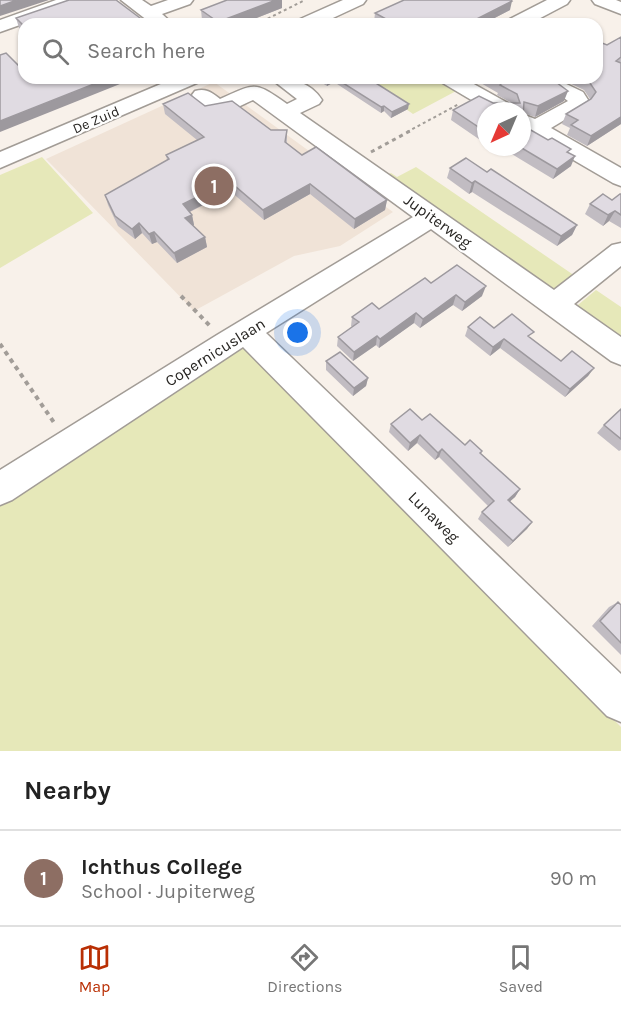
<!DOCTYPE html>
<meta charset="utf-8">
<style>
body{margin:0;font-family:Karla,sans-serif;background:#f2f2f2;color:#222}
.compass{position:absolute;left:477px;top:102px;width:54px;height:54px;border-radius:50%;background:#fff;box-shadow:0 2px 4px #0004;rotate:224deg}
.you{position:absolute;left:298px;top:333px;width:21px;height:21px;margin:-15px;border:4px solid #fff;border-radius:50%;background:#1a73e8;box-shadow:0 0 0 9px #1a73e833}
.badge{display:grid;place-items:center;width:39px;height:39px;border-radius:50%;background:#b92f04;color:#fff;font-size:20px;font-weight:700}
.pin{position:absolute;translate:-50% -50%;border:3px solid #fff;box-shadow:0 2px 6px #0006}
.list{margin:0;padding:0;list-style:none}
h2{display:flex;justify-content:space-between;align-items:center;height:78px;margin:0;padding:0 24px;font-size:26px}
h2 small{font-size:20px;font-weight:400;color:#767676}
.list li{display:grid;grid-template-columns:39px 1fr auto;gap:18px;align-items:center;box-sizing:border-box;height:96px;padding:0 24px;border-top:2px solid #e0e0e0}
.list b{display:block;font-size:22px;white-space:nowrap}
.list p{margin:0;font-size:20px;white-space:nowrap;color:#767676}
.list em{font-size:20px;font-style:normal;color:#767676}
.icon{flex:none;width:33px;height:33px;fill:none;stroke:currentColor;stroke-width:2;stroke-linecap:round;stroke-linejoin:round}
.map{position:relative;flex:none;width:621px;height:751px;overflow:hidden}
.search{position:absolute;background:#fff;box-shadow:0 2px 4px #0004;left:18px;right:18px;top:18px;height:66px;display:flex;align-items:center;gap:15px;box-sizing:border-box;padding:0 21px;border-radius:18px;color:#767676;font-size:22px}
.sheet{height:174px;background:#fff}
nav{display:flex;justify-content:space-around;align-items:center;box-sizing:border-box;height:84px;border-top:2px solid #e0e0e0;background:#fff;font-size:16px;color:#767676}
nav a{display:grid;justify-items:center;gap:3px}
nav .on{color:#b92f04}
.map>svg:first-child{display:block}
.built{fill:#f0e3d7}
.green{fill:#e6e8b9}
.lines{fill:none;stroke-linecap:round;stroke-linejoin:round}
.minor-casing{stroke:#a29c96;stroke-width:3}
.path-far2{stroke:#a29d98;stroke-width:2;stroke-dasharray:3 3;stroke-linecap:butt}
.path-far1{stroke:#a29d98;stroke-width:3;stroke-dasharray:4 4;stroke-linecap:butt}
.path{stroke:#a29d98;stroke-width:4;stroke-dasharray:4.5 4.5;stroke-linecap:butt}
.minor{fill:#fff;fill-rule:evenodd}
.wall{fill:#c1bcc2}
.shaded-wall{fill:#9d999e}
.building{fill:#e0dbe2;stroke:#9d999e;stroke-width:1.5}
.labels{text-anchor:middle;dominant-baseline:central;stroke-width:4.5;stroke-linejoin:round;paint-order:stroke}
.far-street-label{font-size:14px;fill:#282623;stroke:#fff}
.street-label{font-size:16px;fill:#282623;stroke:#fff}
</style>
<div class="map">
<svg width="621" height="751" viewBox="0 0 621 751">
<rect width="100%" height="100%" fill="#f8f1ea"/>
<path class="built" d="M214,82L393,212L340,246L294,256L194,311L46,159Z"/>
<path class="green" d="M367,78H438L458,90L413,114L406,109L409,106Z
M42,157L93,213L0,268V175Z
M416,167L578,278L554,296L386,175L391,173L397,177Z
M596,290L621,307V344L573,309Z
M244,344L621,727V751H0V501Z"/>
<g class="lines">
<g class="minor-casing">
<path id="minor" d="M56,0H82L79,4L0,32V20Z
M121,0H142L151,6L168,0H193L190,4L162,14L173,24H152Z
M343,0H366L363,4L320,24H296L298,20Z
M547,0H570L567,4L529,24H506L508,20Z
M592,0H616L621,2V14L595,4Z
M175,78H202L199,82L0,168V152Z
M270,78C290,78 310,81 322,100L319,104L300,113L554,290L612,245L621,243V266L574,304L621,337V365L611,361L431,229L266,333L621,674V722L607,716L243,347L12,500L0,505V470L217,335L413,217L253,100C228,111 212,124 192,95L195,91C206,88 211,92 220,99C256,83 254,81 287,104L297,99Z
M438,78H463L513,106L516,111H490L441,82Z
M560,81L583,92L590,103L586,107L551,128L621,168V186L613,183L522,130V114L535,119L568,101L550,87L553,83Z"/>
</g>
<path class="path-far2" d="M257,24L305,0
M278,24L288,19
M407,132L459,104"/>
<path class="path-far1" d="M371,152L410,131"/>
<path class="path" d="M181,296L212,328
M0,344L55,424"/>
<use href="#minor" class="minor"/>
</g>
<path class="wall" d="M69,0L148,24H24V32L19,28L16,18Z
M282,8L241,24H208L202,20L201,10Z
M510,10L483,24H377L374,22L375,13Z
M621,37V124L587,146L567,135L570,128L562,124L566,114L590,99L584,90L561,79L555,81L564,101L535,117L523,113L522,119V111H486V144L451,120L453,110L493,103H512L497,95L498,93L479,82L480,78H597L607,45Z
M314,78H368L408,109L391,118L384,111L381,113L334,82L327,86Z
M163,104L205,106L271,130H287V143L302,155L387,200L385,210L354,229L310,194L264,220L230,191L190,212L192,215L194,225L193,226L205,237L207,247L177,263L157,242L152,244L142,233L135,239L118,226L108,205L105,195L167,160L166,155L197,140L165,114Z
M490,147H522L570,153L571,166L553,179L502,148L496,151Z
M450,168L487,172L577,225L572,235L557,246L472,192L469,194L447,178Z
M621,194V228L609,221L603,226L585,214L590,204L612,200Z
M431,283L482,296L462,311L453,305L420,328L414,323L379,348L376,345L353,361L337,346L338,337L352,327L351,326L352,317L379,309Z
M468,327L494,328L531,338L561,361L594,368L588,376L565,397L500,348L490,356L465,336Z
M326,361L368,378L366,386L353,396L326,370Z
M621,409V450L619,451L597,433L604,425Z
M422,420L465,445L482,451L481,454L520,489L515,497L510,501L532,522L508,547L478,519L482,512L488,506L439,457L435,460L417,443L408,451L389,432L391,424Z
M618,602L621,605V655L592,626L609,607Z"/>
<path class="shaded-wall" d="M17,0H49L0,16V6Z
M276,0H282V8L241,24H218V22Z
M512,1L510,10L483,24H467Z
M105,21L106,24H96Z
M109,78H135L0,132V121Z
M332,78H334V82L327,86V81Z
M552,78H561V79L551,82Z
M568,91L564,101L535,117L538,106Z
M409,104L408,109L391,118L392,112Z
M384,106V111L381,113V107Z
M621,117V124L587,146L591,136Z
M497,147H502L496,151Z
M575,156L571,166L553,179L557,169Z
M229,181L230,191L185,214L183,204Z
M475,181L472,192L469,194L472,183Z
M310,184V194L264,220L263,210Z
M387,200L385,210L354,229L355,219Z
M615,211L609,221L603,226L608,215Z
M192,215L194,225L187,228L185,218Z
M139,223L142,233L135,239L132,229Z
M577,225L572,235L557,246L561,236Z
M154,232L157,242L152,244L149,234Z
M205,237L207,247L177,263L174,253Z
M486,286L482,296L462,311L465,302Z
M456,295L453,305L420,328L423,319Z
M416,313L414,323L379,348L380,339Z
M377,336L376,345L353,361L354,352Z
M504,339L500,348L490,356L493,347Z
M594,368L588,376L565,397L570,389Z
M368,378L366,386L353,396L354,388Z
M420,435L417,443L408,451L410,443Z
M442,449L439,457L435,460L438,453Z
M520,489L515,497L504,507L508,500Z
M532,522L527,529L508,547L513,541Z"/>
<path class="building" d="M0,0H17L0,6Z
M69,0H116L148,24H110L105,21L96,24H24V26L16,18Z
M227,0H276L218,22L201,10Z
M404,0H511L512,1L467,24H395L375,13Z
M553,20L562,24H544Z
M621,37V57L616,61L621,63V117L591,136L571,125L578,120L566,114L591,99L596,92L588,80L584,78H597V41L607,45Z
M6,53L21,68L24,66V78H109L0,121V55Z
M322,78H332L327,81Z
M335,78H368L409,104L392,112L384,106L381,107Z
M492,78H552V79L568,91L538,106L524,102L523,116L522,117V111H486V132L453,110L479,96L493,103H520L517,94L500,85L502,83Z
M188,93L205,106L232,101L271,130H287L285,142L302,155L316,147L387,200L355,219L310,184L263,210L229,181L183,204L192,215L185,218L205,237L174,253L154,232L149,234L139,223L132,229L115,216L105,195L169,159L166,155L204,137L163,104Z
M522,125L548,140L552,138L571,149L567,152L575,156L557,169L520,147H522Z
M466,158L487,172L491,169L577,225L561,236L475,181L472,183L450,168Z
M603,194L612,200L620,194H621V215L615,211L608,215L590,204Z
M457,265L486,286L465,302L456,295L423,319L416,313L380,339L377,336L354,352L338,337L359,322L352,317L372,303L379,309L425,278L431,283Z
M512,314L534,332L528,336L561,361L572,351L594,368L570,389L504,339L493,347L468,327L480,317L494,328Z
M340,352L368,378L354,388L326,361Z
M410,409L422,420L430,414L465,445L470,440L482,451L480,453L520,489L508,500L532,522L513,541L482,512L494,501L442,449L438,453L420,435L410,443L391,424Z
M621,409V439L604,425Z
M618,602L621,605V643L600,621Z"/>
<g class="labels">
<g class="far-street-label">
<text transform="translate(96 120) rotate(-23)">De Zuid</text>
</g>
<g class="street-label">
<text transform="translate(438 221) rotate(36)">Jupiterweg</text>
<text transform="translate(215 352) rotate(-32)">Copernicuslaan</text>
<text transform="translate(434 517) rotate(45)">Lunaweg</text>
</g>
</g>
</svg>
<svg class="compass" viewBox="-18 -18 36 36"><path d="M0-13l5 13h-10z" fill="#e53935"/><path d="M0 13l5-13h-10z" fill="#767676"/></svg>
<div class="you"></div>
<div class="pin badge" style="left:214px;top:186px;background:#8d6e63">1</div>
<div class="search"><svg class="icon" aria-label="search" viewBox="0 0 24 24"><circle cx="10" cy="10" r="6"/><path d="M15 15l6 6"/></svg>Search here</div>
</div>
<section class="sheet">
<h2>Nearby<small></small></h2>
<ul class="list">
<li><span class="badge" style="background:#8d6e63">1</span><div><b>Ichthus College</b><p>School · Jupiterweg</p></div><em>90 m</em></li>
</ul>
</section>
<nav>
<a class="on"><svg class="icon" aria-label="map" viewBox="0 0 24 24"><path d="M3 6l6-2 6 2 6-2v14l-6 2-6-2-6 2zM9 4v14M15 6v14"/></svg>Map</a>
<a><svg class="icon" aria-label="directions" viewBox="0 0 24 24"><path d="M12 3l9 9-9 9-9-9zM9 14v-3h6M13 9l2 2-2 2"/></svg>Directions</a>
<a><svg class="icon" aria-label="saved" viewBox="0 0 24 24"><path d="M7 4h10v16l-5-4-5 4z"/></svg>Saved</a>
</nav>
